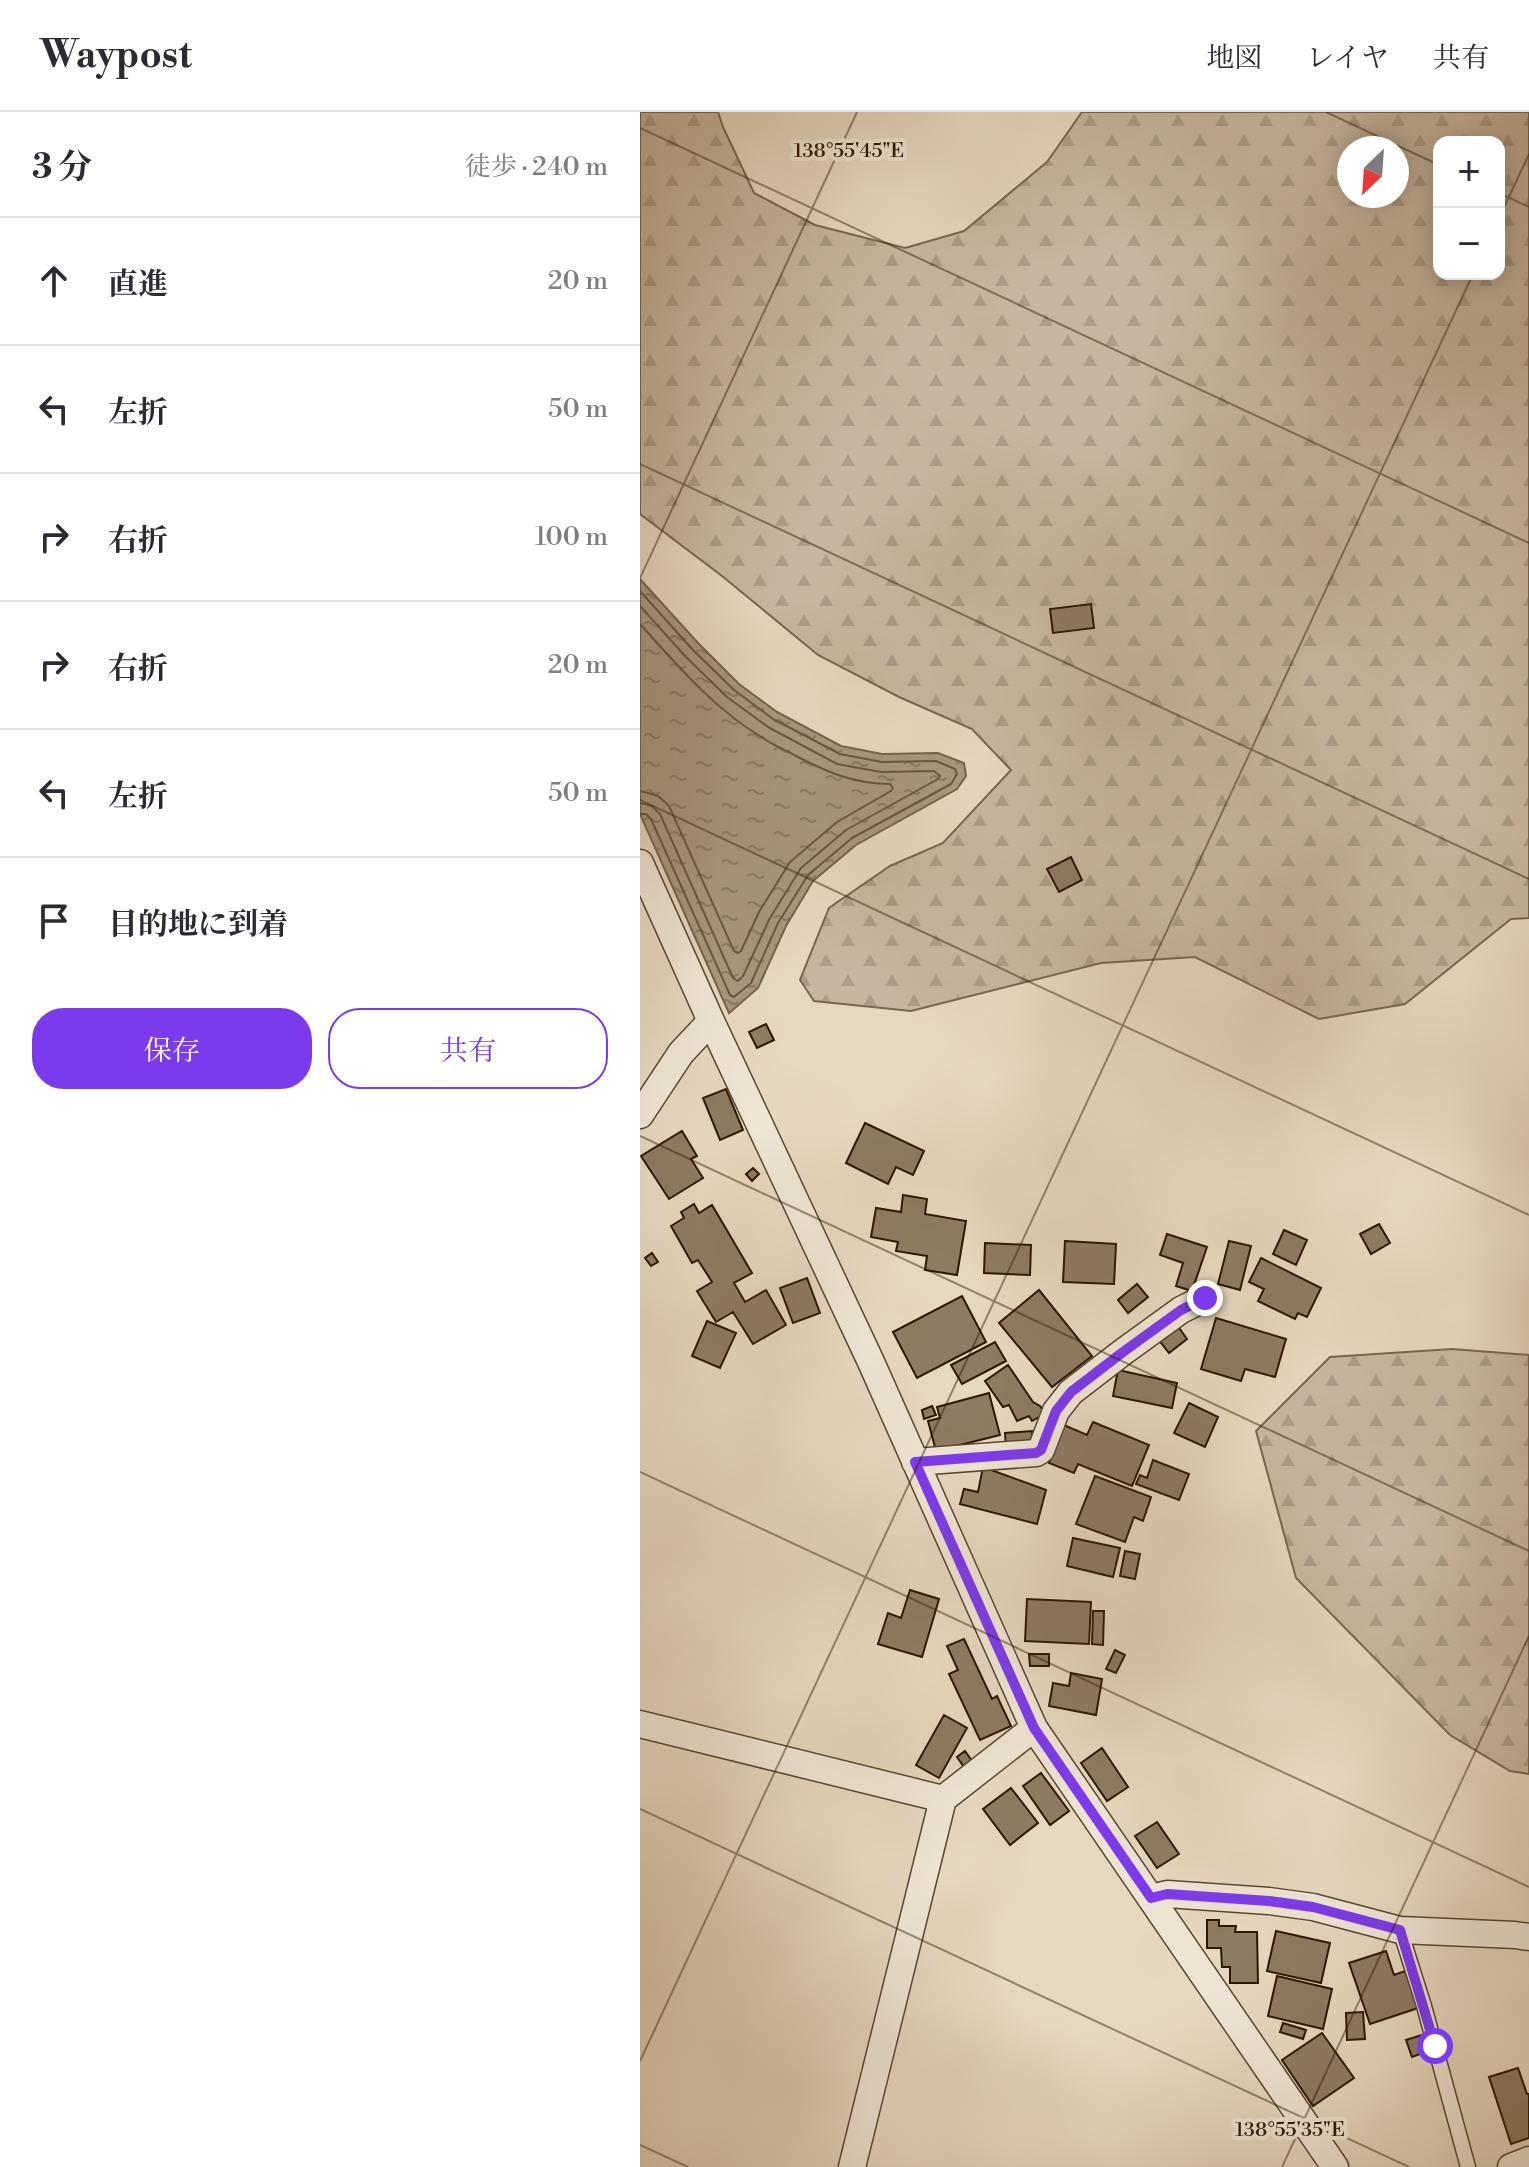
<!DOCTYPE html>
<html lang="ja">
<meta charset="utf-8">
<style>
body{margin:0;font-family:"Libre Bodoni","Noto Serif JP",serif;background:#f2f2f3;color:#2b2b33}
.controls{position:absolute;right:24px;top:24px;display:grid;overflow:hidden;border-radius:16px;box-shadow:0 4px 20px #0003}
.controls button{width:72px;height:72px;display:grid;place-items:center;padding:0;border:0;border-bottom:2px solid #e1e1e2;background:#fff;color:#2b2b33;font:40px sans-serif}
.compass{position:absolute;left:697px;top:24px;width:72px;height:72px;border-radius:50%;background:#fff;box-shadow:0 4px 20px #0003;rotate:205deg}
.stop{position:absolute;width:24px;height:24px;margin:-18px;border:6px solid #7c3aed;border-radius:50%;background:#fff}
.stop.end{background:#7c3aed;border-color:#fff;box-shadow:0 2px 8px #0008}
.list{margin:0;padding:0;list-style:none}
h2{display:flex;justify-content:space-between;align-items:center;height:104px;margin:0;padding:0 32px;font-size:34px}
h2 small{font-size:26px;font-weight:400;color:#7c7c81}
.list li{display:grid;grid-template-columns:52px 1fr auto;gap:24px;align-items:center;box-sizing:border-box;height:128px;padding:0 32px;border-top:2px solid #e1e1e2}
.list b{display:block;font-size:30px;white-space:nowrap}
.list em{font-size:26px;font-style:normal;color:#7c7c81}
.actions{display:flex;gap:16px;padding:24px 32px}
.actions a{flex:1;padding:18px 0;border:2px solid #7c3aed;border-radius:32px;text-align:center;font-size:28px;color:#7c3aed}
.actions .main{background:#7c3aed;color:#fff}
.icon{flex:none;width:44px;height:44px;fill:none;stroke:currentColor;stroke-width:2;stroke-linecap:round;stroke-linejoin:round}
.map{position:relative;flex:none;width:889px;height:2055px;overflow:hidden}
header{display:flex;align-items:center;gap:48px;box-sizing:border-box;height:112px;padding:0 40px;background:#fff;border-bottom:2px solid #e1e1e2}
header strong{font-size:38px}
nav{display:flex;gap:44px;margin-inline-start:auto;font-size:28px}
main{display:flex}
aside{flex:1;background:#fff}
.map>svg:first-child{display:block}
.forest{fill:url(#forest-firs);stroke:#796650;stroke-width:2;fill-rule:evenodd}
.water{fill:url(#water-ripples);stroke:#76634c;stroke-width:2}
.lines{fill:none;stroke-linecap:round;stroke-linejoin:round}
.shore{stroke:#6a563f;stroke-width:2}
.building{fill:#8d7b63;stroke:#2c1700;stroke-width:2}
.lane-casing{stroke:#5a4730;stroke-width:17}
.street-casing{stroke:#5a4730;stroke-width:29}
.lane{stroke:#efe5d5;stroke-width:14}
.street{stroke:#efe5d5;stroke-width:26}
.route{stroke:#7c3aed;stroke-width:10}
.ticks{fill:none;stroke:#2c1700;stroke-width:2;stroke-opacity:0.45}
.ticks-label{font-size:20px;text-anchor:middle;fill:#2c1700;stroke:#efe5d5;stroke-width:8;stroke-linejoin:round;paint-order:stroke}
</style>
<header>
<strong>Waypost</strong>
<nav><a>地図</a><a>レイヤ</a><a>共有</a></nav>
</header>
<main>
<aside>
<h2>3 分<small>徒歩 · 240 m</small></h2>
<ul class="list">
<li><svg class="icon" aria-label="ahead" viewBox="0 0 24 24"><path d="M12 20V5M6 11l6-6 6 6"/></svg><div><b>直進</b></div><em>20 m</em></li>
<li><svg class="icon" aria-label="left" viewBox="0 0 24 24"><path d="M17 20v-9H6M10 6l-5 5 5 5"/></svg><div><b>左折</b></div><em>50 m</em></li>
<li><svg class="icon" aria-label="right" viewBox="0 0 24 24"><path d="M7 20v-9h11M14 6l5 5-5 5"/></svg><div><b>右折</b></div><em>100 m</em></li>
<li><svg class="icon" aria-label="right" viewBox="0 0 24 24"><path d="M7 20v-9h11M14 6l5 5-5 5"/></svg><div><b>右折</b></div><em>20 m</em></li>
<li><svg class="icon" aria-label="left" viewBox="0 0 24 24"><path d="M17 20v-9H6M10 6l-5 5 5 5"/></svg><div><b>左折</b></div><em>50 m</em></li>
<li><svg class="icon" aria-label="arrive" viewBox="0 0 24 24"><path d="M6 21V4h12l-3 4 3 4H6"/></svg><div><b>目的地に到着</b></div></li>
</ul>
<div class="actions"><a class="main">保存</a><a>共有</a></div>
</aside>
<div class="map">
<svg width="889" height="2055" viewBox="0 0 889 2055">
<defs>
<pattern id="forest-firs" width="22" height="20" patternUnits="userSpaceOnUse" patternTransform="scale(2)"><rect width="22" height="20" fill="#c6b69f"/><path d="M5 1l3.5 6h-7zM16 11l3.5 6h-7z" fill="#aa9c87"/></pattern>
<pattern id="water-ripples" width="26" height="14" patternUnits="userSpaceOnUse" patternTransform="scale(2)"><rect width="26" height="14" fill="#a7967e"/><path d="M2 4q2-2 4 0t4 0M15 11q2-2 4 0t4 0" fill="none" stroke="#887965"/></pattern>
</defs>
<rect width="100%" height="100%" fill="#e6d7bf"/>
<filter id="stains"><feTurbulence type="fractalNoise" baseFrequency=".0025" numOctaves="4"/><feColorMatrix values="0 0 0 0 .2 0 0 0 0 .09 0 0 0 0 .02 0 0 0 .5 -.17"/></filter>
<radialGradient id="worn" r=".72"><stop offset=".6" stop-color="#630" stop-opacity="0"/><stop offset="1" stop-color="#630" stop-opacity=".3"/></radialGradient>
<path class="forest" d="M0,0H78L83,15L114,81L175,113L265,136L324,119L407,50L442,0H889V806L871,807L765,892L679,907L555,845L461,851L271,899L174,889L160,868L189,796L250,754L303,731L371,658L332,617L259,585L178,543L82,464L0,402ZM799,30H859V162H799ZM709,36H757V84H709Z
M812,1237L889,1243V1662L870,1659L810,1623L656,1466L616,1319L690,1245Z"/>
<path class="water" d="M0,467L58,531L99,572L137,600L201,634L242,642L298,641L324,651L326,664L317,677L216,733L173,769L146,814L118,876L89,901L0,702Z"/>
<g class="lines">
<path class="shore" d="M0,479L52,537L94,578L133,607L200,642L242,650L296,649L315,657L317,662L311,672L212,726L168,763L138,811L111,871L94,885L90,883L11,707L6,702H0
M0,494L45,544L87,585L128,615L197,652L241,660L294,659L300,664L298,667L206,718L161,756L130,806L103,864L98,869L93,866L20,702L12,694L0,691
M0,512C37,553 75,598 123,626C133,633 145,638 156,644C187,660 214,672 250,672L253,676L251,679L197,710L150,750L119,800L101,839L98,841L94,839L29,694L18,684L0,679"/>
</g>
<path class="building" d="M451,492L454,516L413,521L410,497Z
M431,745L442,768L419,780L407,757Z
M126,912L134,928L117,936L109,920Z
M86,977L103,1018L80,1028L63,986Z
M225,1011L284,1039L273,1063L256,1055L248,1072L206,1051Z
M42,1019L57,1044L51,1047L63,1066L29,1087L1,1044Z
M113,1056L119,1062L112,1069L106,1062Z
M263,1083L287,1087L285,1102L326,1109L317,1163L285,1158L287,1144L256,1139L258,1130L231,1125L236,1096L261,1100Z
M54,1092L59,1101L72,1093L112,1161L94,1171L105,1190L126,1178L146,1213L113,1232L93,1200L76,1210L57,1179L72,1170L58,1148L52,1151L31,1114L44,1106L41,1100Z
M739,1112L750,1131L731,1142L720,1122Z
M644,1118L667,1128L656,1153L633,1142Z
M527,1122L567,1135L552,1179L536,1174L543,1151L520,1143Z
M425,1129L476,1132L474,1172L423,1170Z
M589,1129L611,1134L600,1178L578,1172Z
M345,1131L391,1133L390,1163L344,1161Z
M12,1141L18,1150L11,1154L5,1146Z
M621,1146L681,1176L667,1205L658,1201L655,1207L618,1189L624,1177L609,1170Z
M167,1166L180,1201L153,1211L140,1176Z
M497,1172L508,1185L488,1201L478,1188Z
M399,1178L452,1244L412,1275L359,1211Z
M322,1184L346,1230L277,1266L253,1220Z
M576,1206L646,1227L635,1265L605,1257L601,1269L561,1257Z
M67,1209L96,1221L80,1256L52,1244Z
M537,1213L547,1227L529,1241L518,1227Z
M355,1230L366,1249L322,1272L311,1253Z
M368,1253L393,1290L400,1294L406,1301L392,1309L389,1304L377,1309L369,1293L363,1295L345,1269Z
M478,1258L537,1271L532,1296L473,1284Z
M349,1281L360,1323L296,1339L288,1309L300,1306L297,1295Z
M549,1291L578,1305L565,1335L534,1321Z
M292,1294L296,1303L284,1307L282,1298Z
M453,1310L509,1333L492,1374L438,1352L434,1361L409,1351L424,1313L447,1323Z
M392,1319L393,1332L366,1335L365,1321Z
M513,1348L549,1362L539,1388L496,1372L500,1363L507,1366Z
M343,1355L406,1378L397,1412L320,1392L324,1377L338,1380Z
M455,1364L511,1385L503,1409L494,1405L485,1430L436,1412Z
M433,1426L480,1436L473,1465L427,1454Z
M485,1439L500,1442L495,1467L480,1464Z
M270,1478L299,1487L282,1545L238,1532L248,1501L261,1506Z
M387,1487L451,1490L449,1532L385,1529Z
M453,1499H464L463,1533L452,1532Z
M324,1527L352,1587L357,1584L371,1614L340,1628L309,1562L318,1558L307,1534Z
M475,1538L485,1543L476,1561L466,1557Z
M389,1542H409V1554H390Z
M431,1561L462,1567L456,1603L409,1594L413,1571L429,1574Z
M304,1603L327,1616L299,1666L276,1653Z
M462,1636L488,1675L467,1689L441,1651Z
M325,1639L332,1649L324,1655L317,1645Z
M401,1661L429,1699L410,1713L383,1674Z
M371,1676L398,1711L370,1733L343,1697Z
M517,1710L539,1742L517,1756L495,1724Z
M567,1808H579V1814H596L595,1820H617L618,1871H590V1855H582L581,1836H567Z
M636,1819L690,1831L681,1871L627,1859Z
M746,1839L754,1863L765,1859L778,1896L730,1912L709,1851Z
M637,1864L692,1877L683,1917L628,1904Z
M723,1900L725,1927L707,1928L706,1901Z
M643,1911L666,1918L663,1927L640,1920Z
M682,1921L714,1966L673,1994L642,1948Z
M785,1922L791,1938L772,1945L766,1928Z
M878,1956L887,1982H889V2026L871,2032L849,1965Z"/>
<g class="lines">
<g class="lane-casing">
<path id="lane" d="M760,1818L784,1894L828,2055"/>
</g>
<g class="street-casing">
<path id="street" d="M0,751L71,909L231,1250L394,1616L695,2055
M0,1003L41,941L71,909
M275,1350L396,1341L401,1338L416,1299L431,1280L483,1240L541,1198L565,1186
M0,1612L303,1687
M511,1786L527,1782L629,1789L673,1795L760,1818L875,1823L889,1825
M212,2055L303,1687L394,1616
M871,2055L889,2048"/>
</g>
<use href="#lane" class="lane"/>
<use href="#street" class="street"/>
</g>
<g class="lines">
<path class="route" d="M565,1186L541,1198L483,1240L431,1280L416,1299L401,1338L396,1341L275,1350L394,1616L511,1786L527,1782L629,1789L673,1795L760,1818L795,1934"/>
</g>
<path class="ticks" d="M686,0L799,53M0,16L889,431M859,81L889,95M859,106L889,42M0,352L889,767M0,466L217,0M0,688L889,1103M0,1024L889,1439M0,1360L889,1775M0,1697L769,2055M0,1949L833,162M0,2033L48,2055M642,2055L889,1524"/>
<g class="ticks-label">
<text x="209" y="45">138°55'45"E</text>
<text x="650" y="2024">138°55'35"E</text>
</g>
<rect width="100%" height="100%" filter="url(#stains)"/>
<rect width="100%" height="100%" fill="url(#worn)"/>
</svg>
<div class="controls">
<button>+</button>
<button>−</button>
</div>
<svg class="compass" viewBox="-18 -18 36 36"><path d="M0-13l5 13h-10z" fill="#e53935"/><path d="M0 13l5-13h-10z" fill="#7c7c81"/></svg>
<div class="stop" style="left:795px;top:1934px"></div>
<div class="stop end" style="left:565px;top:1186px"></div>
</div>
</main>
